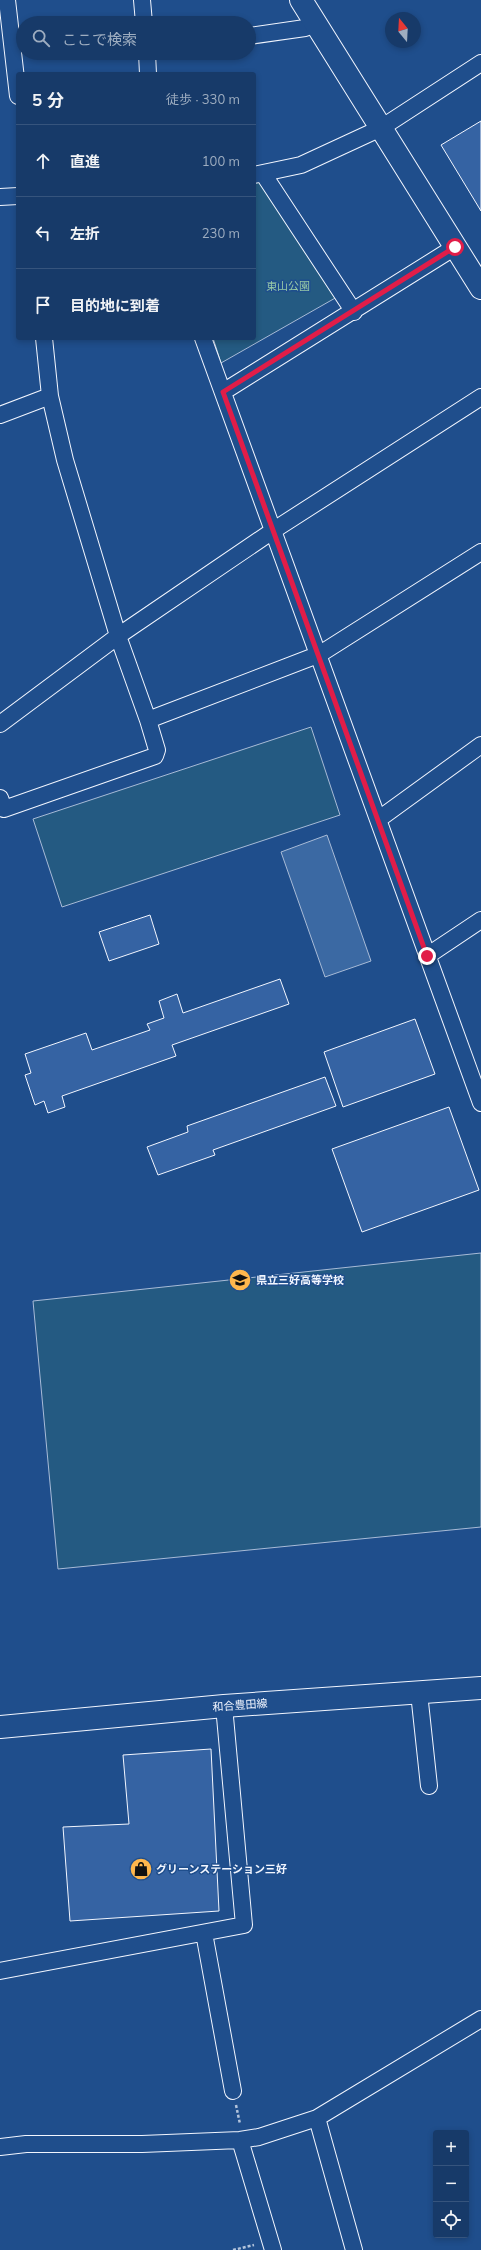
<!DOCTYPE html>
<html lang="ja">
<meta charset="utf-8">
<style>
body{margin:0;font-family:Mulish,"Noto Sans JP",sans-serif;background:#244571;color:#f1f3f6}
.controls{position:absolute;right:12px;bottom:12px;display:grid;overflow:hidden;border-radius:4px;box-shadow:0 2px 6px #0003}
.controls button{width:36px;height:36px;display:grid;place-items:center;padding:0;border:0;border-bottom:1px solid #36547d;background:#173a69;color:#f1f3f6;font:20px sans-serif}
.compass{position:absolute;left:385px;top:12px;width:36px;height:36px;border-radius:50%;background:#173a69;box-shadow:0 2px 6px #0003;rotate:342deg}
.stop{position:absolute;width:12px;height:12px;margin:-9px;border:3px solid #e11d48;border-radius:50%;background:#fff}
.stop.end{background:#e11d48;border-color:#fff;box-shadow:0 1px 4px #0008}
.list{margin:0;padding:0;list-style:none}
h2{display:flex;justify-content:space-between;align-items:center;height:52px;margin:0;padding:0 16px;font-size:17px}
h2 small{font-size:13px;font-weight:400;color:#9eadc0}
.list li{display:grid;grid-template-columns:26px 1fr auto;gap:12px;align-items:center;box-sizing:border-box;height:72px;padding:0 16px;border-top:1px solid #36547d}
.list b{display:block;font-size:15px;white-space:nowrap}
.list em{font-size:13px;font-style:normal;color:#9eadc0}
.icon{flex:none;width:22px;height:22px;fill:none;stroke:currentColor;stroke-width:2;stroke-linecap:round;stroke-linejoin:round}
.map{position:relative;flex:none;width:481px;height:2250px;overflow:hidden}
.search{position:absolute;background:#173a69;box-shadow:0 2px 6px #0003;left:16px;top:16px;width:240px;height:44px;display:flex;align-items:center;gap:10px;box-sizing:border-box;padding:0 14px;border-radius:22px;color:#9eadc0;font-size:15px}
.panel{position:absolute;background:#173a69;box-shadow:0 2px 6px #0003;left:16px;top:72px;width:240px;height:268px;border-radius:4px}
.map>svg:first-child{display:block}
.green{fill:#245a82;stroke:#a8bbd7}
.water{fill:#3b69a3;stroke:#a8bbd7}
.building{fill:#3563a3;stroke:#f2f6ff}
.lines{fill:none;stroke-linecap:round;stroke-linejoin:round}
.street-casing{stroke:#f2f6ff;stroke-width:18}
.secondary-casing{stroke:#f2f6ff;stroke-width:24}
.path{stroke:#b3c4dc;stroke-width:2.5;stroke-dasharray:3 2;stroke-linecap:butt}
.street{stroke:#1f4e8c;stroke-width:16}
.secondary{stroke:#1f4e8c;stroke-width:22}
.route{stroke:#e11d48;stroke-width:5}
.labels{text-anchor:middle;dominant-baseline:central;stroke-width:3;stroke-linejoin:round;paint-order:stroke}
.park-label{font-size:11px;fill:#97c8a6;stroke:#1f4e8c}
.poi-label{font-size:11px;font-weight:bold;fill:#f2f6ff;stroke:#1f4e8c;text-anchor:start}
.street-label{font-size:11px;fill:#f2f6ff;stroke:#1f4e8c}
</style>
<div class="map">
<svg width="481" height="2250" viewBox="0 0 481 2250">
<rect width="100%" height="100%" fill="#1f4e8c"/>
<path class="green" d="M254,181L259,182L337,297L221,363L213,338H254Z
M311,727L340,815L62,907L33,819Z
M481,1253V1527L58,1569L33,1301Z"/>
<path class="water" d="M327,835L371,961L325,977L281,852Z"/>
<path class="building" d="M481,121V211L441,145Z
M150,915L159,944L109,961L99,932Z
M280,979L289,1004L172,1045L176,1056L62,1096L65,1107L48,1113L44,1101L35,1105L25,1075L31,1073L25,1054L86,1033L92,1050L150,1030L147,1024L164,1018L159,1001L177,994L183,1013Z
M415,1019L435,1074L343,1107L324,1052Z
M325,1077L336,1106L213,1150L215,1155L158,1175L147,1147L188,1132L187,1126Z
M449,1107L479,1190L362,1232L332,1149Z
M211,1749L219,1911L70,1921L63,1827L129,1824L123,1755Z"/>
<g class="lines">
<g class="street-casing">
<path id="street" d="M7,0L18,96
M142,0L144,23
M249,36L305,28L316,24
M147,53L148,74
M254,175L301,165L381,128L481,63
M264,175L354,312
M0,197L18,196
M44,338L50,396L65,460L118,636L148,720L320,654L481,552
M203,338L481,1103
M223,392L455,247
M0,415L50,396
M0,724L118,636L274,530L481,397
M0,798L4,809L155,756L157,750L148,720
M379,819L481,745
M427,956L481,920
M419,1693L429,1786
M204,1933L233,2091
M0,1971L244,1925L224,1706
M317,2118L354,2250
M240,2140L273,2250
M0,2147L26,2144H142L240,2140L259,2137L317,2118L481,2019"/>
</g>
<g class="secondary-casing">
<path id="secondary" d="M301,0L481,288
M0,1727L224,1706L481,1688"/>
</g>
<path class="path" d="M236,2105L240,2124
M233,2250L254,2245"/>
<use href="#street" class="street"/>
<use href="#secondary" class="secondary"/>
</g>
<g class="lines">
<path class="route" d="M427,956L223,392L455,247"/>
</g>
<defs>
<g id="school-disc" transform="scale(1.15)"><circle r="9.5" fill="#ffb74d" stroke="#1f4e8c"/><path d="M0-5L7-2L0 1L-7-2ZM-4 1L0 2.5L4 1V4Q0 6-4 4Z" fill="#111"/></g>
<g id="shop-disc" transform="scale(1.15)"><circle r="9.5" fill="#ffb74d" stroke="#1f4e8c"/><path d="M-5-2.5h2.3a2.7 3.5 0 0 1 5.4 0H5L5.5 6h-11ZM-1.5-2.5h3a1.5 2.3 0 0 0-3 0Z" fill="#111"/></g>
</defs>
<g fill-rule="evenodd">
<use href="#school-disc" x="240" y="1280"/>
<use href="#shop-disc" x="141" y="1869"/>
</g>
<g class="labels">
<g class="park-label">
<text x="288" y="286">東山公園</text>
</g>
<g class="poi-label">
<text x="256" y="1280">県立三好高等学校</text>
<text x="156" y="1869">グリーンステーション三好</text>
</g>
<g class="street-label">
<text transform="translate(240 1705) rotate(-4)">和合豊田線</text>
</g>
</g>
</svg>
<div class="controls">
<button>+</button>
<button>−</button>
<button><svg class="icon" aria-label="locate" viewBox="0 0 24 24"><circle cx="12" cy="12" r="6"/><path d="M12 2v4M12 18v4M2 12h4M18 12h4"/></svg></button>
</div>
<svg class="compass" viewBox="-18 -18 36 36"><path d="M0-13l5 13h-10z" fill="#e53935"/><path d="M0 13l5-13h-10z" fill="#9eadc0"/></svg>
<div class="stop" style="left:455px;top:247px"></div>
<div class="stop end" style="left:427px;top:956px"></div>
<div class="search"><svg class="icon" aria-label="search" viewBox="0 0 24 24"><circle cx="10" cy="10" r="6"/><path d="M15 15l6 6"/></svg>ここで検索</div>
<section class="panel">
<h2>5 分<small>徒歩 · 330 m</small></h2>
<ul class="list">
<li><svg class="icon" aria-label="ahead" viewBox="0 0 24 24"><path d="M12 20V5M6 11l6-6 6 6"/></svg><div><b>直進</b></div><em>100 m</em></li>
<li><svg class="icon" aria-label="left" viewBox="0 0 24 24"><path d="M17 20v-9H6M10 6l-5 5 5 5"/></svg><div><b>左折</b></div><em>230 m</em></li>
<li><svg class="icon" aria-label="arrive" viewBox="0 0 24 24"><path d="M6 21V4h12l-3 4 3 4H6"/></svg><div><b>目的地に到着</b></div></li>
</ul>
</section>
</div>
